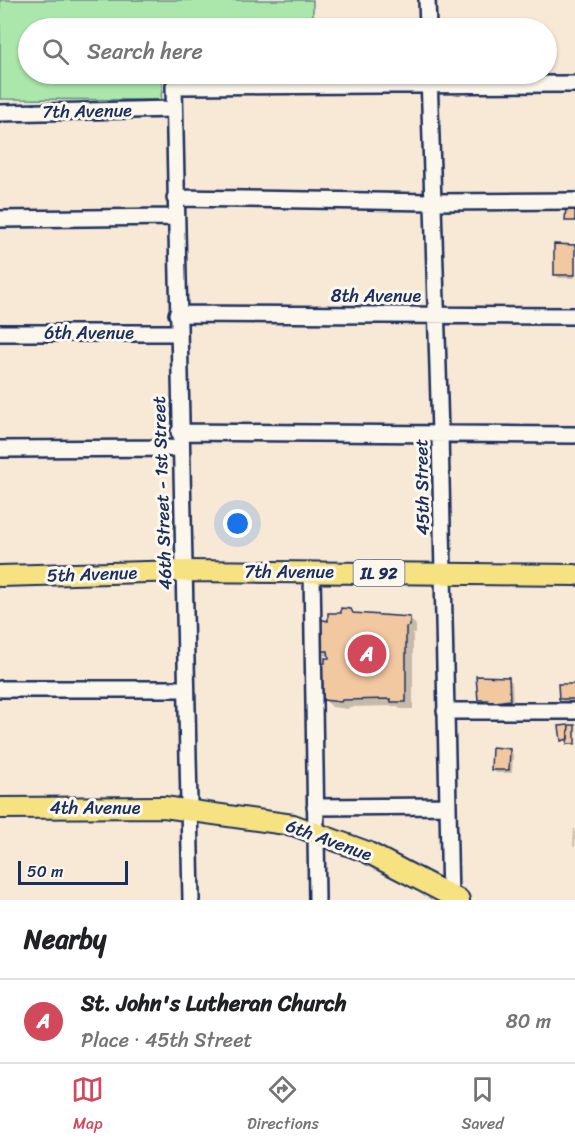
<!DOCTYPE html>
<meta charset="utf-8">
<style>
body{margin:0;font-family:Sriracha,sans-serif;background:#f6f6f6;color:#202124}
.scale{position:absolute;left:18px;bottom:15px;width:110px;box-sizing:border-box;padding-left:6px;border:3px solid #1b2f5e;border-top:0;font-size:16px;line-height:21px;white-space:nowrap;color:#1b2f5e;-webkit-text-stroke:4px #fbf7ec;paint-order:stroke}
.you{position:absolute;left:238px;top:524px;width:21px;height:21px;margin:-15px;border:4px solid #fff;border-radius:50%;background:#1a73e8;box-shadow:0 0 0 9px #1a73e833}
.badge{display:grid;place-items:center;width:39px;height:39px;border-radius:50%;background:#d1495b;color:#fff;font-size:20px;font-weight:700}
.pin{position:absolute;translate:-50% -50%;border:3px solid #fff;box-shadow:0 2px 6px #0006}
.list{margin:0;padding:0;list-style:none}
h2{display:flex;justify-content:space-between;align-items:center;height:78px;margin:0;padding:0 24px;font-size:26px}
h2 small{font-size:20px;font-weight:400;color:#757577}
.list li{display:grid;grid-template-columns:39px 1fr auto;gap:18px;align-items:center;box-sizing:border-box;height:84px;padding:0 24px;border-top:2px solid #e0e0e0}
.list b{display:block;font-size:22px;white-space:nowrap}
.list p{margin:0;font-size:20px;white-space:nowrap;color:#757577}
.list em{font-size:20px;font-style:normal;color:#757577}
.icon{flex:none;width:33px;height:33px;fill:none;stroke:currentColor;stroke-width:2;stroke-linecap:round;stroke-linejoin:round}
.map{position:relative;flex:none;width:575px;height:900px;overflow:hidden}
.search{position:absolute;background:#fff;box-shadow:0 2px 4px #0004;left:18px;right:18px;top:18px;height:66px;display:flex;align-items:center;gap:15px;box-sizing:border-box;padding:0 21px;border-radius:33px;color:#757577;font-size:22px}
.sheet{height:162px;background:#fff}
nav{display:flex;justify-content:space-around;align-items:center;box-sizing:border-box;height:84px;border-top:2px solid #e0e0e0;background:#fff;font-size:16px;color:#757577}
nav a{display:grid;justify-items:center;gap:3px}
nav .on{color:#d1495b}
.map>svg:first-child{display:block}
.green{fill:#abe6ab;stroke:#638a84;stroke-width:1.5}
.shadow{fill:#0003}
.building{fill:#f2c8a1;stroke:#1b2f5e;stroke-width:1.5}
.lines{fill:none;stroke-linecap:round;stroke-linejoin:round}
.minor-casing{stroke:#1b2f5e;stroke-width:20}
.major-casing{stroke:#1b2f5e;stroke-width:24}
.minor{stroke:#fbf7ec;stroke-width:15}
.major{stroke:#f7e281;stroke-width:20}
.labels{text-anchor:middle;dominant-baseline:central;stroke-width:6;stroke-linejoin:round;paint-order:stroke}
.shield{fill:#fbf7ec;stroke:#5e6b89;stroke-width:1.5}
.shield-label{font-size:16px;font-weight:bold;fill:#1b2f5e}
.street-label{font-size:18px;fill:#1b2f5e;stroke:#fbf7ec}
</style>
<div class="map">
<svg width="575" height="900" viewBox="0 0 575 900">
<rect width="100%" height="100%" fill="#f8e9d6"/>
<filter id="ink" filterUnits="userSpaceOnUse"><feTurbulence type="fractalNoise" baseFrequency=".0167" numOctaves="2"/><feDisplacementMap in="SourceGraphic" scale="12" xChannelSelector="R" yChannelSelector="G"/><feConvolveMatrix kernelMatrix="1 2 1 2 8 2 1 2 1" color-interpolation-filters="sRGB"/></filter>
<g filter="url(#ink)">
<path class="green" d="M0,0H313V28H28V74H314V76L163,78L161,100L0,99Z"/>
<path class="shadow" d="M575,246V278H559L556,275Z
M351,610L355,614L409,618L416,625V633L413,634V709H400L397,706L349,707L348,709L332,707L324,699L330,656L324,655L317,648L330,623Z
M508,678L512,682L513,703L493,706L480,699Z
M575,687V702H564L560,698Z
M509,750L513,754L512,773H496L492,769Z
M574,829H575V847L573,846Z"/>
<path class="building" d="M566,206H575V221H565Z
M554,244L575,245V275H554Z
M341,608L351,609L353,613L410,617V626L406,627V702H391V699L342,700L341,702L323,700L322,664L325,663V658H329L328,651H319L315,618L328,621V613H341Z
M476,676L509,677L510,700L488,703V700H478Z
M558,684H575V699H559Z
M569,725H575V744H567Z
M569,725L568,739L561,741L559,726Z
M492,747L510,749L509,770H491Z"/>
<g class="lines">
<g class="minor-casing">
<path id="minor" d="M427,0L428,28
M429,74L440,433L450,900
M0,113L174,109
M175,198L432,202L575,201
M0,219L175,217
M177,314L575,316
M0,333H178
M179,432L575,435
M0,449L180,448
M312,571L317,900
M0,689H186
M445,711H575
M315,807L447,806
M191,900L174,86L575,84"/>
</g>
<g class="major-casing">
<path id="major" d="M0,576L184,571L575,575
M0,808L164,807L293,825L367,852L459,900"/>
</g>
<use href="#minor" class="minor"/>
<use href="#major" class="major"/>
</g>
</g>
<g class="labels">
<rect class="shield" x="353.5" y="560" width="51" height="26" rx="4.5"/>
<g class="shield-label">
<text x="379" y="573">IL 92</text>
</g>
<g class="street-label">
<text transform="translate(87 111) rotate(-1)">7th Avenue</text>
<text x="376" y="296">8th Avenue</text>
<text x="89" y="333">6th Avenue</text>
<text transform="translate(422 487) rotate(-91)">45th Street</text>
<text transform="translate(162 493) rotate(-92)">46th Street - 1st Street</text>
<text x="289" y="572">7th Avenue</text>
<text transform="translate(92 574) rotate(-2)">5th Avenue</text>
<text x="95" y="808">4th Avenue</text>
<text transform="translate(329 840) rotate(20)">6th Avenue</text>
</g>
</g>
</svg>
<div class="scale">50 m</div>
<div class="you"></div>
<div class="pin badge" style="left:367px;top:654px">A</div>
<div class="search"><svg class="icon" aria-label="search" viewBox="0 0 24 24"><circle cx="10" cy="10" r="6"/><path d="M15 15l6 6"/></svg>Search here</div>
</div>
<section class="sheet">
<h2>Nearby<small></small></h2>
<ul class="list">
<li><span class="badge">A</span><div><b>St. John's Lutheran Church</b><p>Place · 45th Street</p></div><em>80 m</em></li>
</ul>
</section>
<nav>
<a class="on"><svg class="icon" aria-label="map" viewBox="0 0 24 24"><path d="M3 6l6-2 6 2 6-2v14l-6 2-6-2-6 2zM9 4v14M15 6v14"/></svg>Map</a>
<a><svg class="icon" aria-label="directions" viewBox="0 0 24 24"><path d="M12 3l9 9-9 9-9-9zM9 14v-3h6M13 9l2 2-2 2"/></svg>Directions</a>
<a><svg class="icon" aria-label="saved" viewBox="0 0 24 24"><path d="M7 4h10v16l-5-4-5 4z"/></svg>Saved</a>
</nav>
